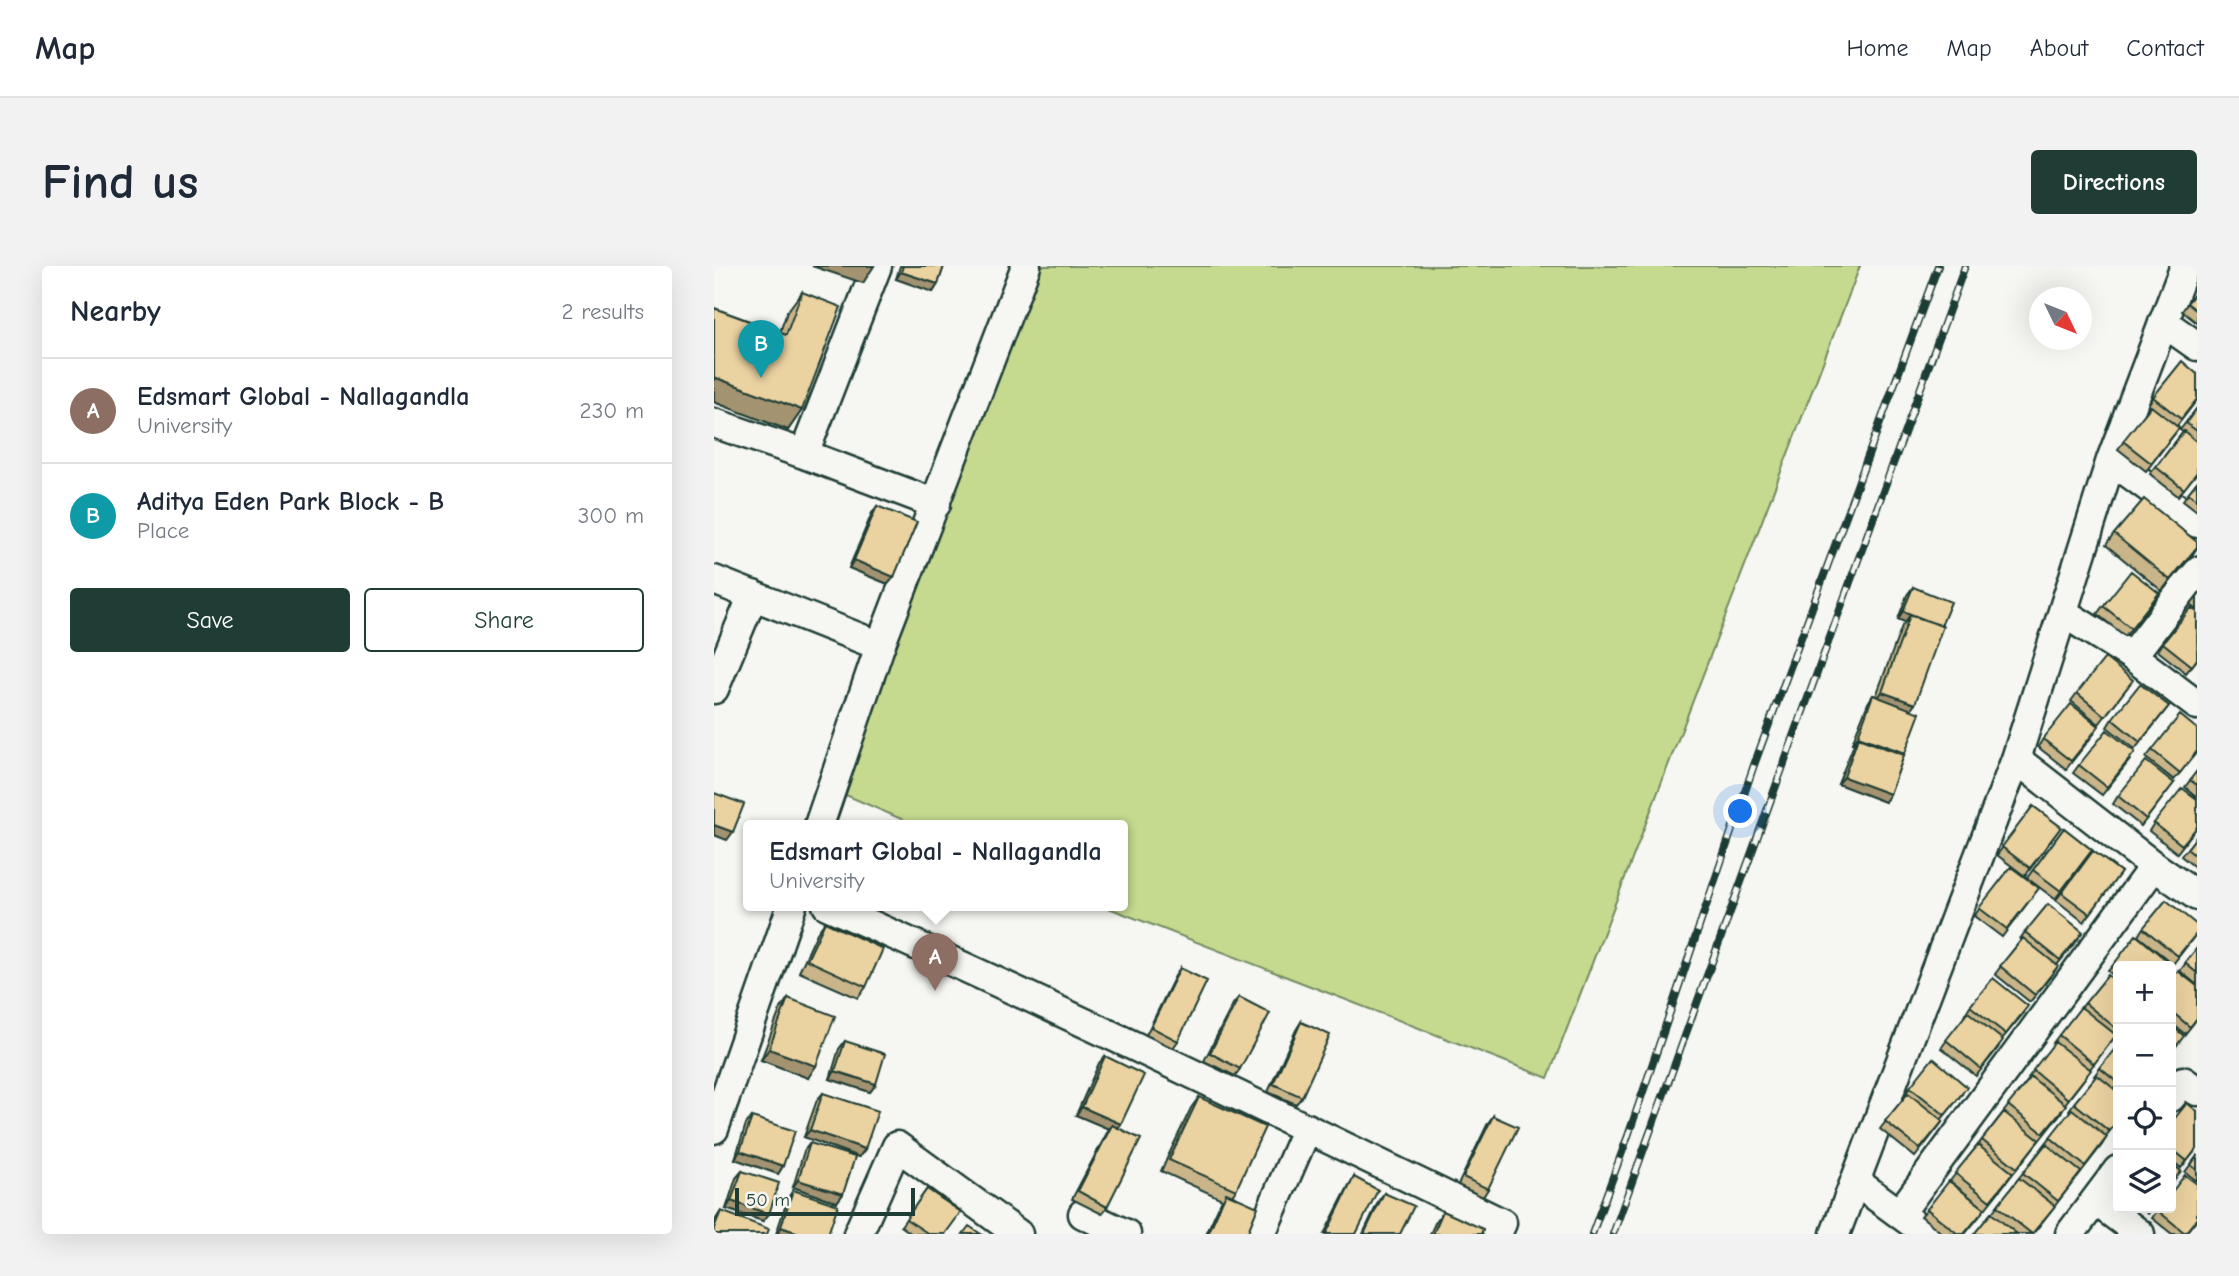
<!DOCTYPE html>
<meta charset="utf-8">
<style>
body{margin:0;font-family:"Comic Neue",sans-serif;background:#f2f2f3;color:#1f2937}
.controls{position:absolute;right:21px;bottom:21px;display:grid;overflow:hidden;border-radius:7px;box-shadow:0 7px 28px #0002}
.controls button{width:63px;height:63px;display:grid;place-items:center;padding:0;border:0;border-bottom:2px solid #e0e1e3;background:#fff;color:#1f2937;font:35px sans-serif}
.compass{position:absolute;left:1315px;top:21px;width:63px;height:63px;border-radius:50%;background:#fff;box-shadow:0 7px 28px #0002;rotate:133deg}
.scale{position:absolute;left:21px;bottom:18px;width:180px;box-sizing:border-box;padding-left:7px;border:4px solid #1f3d34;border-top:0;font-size:19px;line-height:24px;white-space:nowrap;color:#1f3d34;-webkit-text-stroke:5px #f6f6f2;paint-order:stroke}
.you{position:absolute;left:1027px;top:546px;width:24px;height:24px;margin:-18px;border:5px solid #fff;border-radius:50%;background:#1a73e8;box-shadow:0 0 0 10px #1a73e833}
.badge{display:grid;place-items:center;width:46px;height:46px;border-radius:50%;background:#1f3d34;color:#fff;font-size:23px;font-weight:700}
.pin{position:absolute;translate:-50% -58px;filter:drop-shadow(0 2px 4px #0008)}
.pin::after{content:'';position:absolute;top:37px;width:24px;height:21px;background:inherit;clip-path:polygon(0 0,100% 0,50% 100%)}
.popup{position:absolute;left:29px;top:554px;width:385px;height:91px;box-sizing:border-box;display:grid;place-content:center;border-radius:7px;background:#fff;filter:drop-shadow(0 2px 5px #0005);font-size:23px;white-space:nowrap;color:#747a83}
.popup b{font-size:26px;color:#1f2937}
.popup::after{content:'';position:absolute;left:50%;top:100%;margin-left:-14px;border:14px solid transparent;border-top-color:#fff}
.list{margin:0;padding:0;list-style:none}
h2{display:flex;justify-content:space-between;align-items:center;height:91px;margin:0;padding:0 28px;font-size:30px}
h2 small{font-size:23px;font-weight:400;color:#747a83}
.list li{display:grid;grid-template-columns:46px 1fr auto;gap:21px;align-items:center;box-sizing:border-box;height:105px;padding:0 28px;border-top:2px solid #e0e1e3}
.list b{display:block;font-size:26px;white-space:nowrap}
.list p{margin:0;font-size:23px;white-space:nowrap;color:#747a83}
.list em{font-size:23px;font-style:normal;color:#747a83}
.actions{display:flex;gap:14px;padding:21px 28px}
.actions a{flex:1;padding:16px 0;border:2px solid #1f3d34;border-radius:7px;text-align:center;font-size:24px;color:#1f3d34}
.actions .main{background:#1f3d34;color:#fff}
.icon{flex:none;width:38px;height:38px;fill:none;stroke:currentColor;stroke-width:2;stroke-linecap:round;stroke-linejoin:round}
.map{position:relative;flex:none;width:1483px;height:968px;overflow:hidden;border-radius:7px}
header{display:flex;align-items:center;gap:42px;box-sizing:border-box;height:98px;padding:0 35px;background:#fff;border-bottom:2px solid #e0e1e3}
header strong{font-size:33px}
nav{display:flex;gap:38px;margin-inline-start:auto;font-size:24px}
.intro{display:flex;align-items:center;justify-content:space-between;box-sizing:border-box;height:168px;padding:0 42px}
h1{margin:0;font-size:49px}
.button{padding:18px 32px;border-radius:7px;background:#1f3d34;color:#fff;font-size:24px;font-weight:700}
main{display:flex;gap:42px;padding:0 42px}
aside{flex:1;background:#fff;border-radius:7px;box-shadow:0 7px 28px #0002}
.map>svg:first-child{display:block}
.grass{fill:#c5d98f;stroke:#728b62;stroke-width:2}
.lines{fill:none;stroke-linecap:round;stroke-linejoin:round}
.minor-casing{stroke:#1f3d34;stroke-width:33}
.minor{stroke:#f6f6f2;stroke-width:28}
.rail-casing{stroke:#1f3d34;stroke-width:8}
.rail{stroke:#f6f6f2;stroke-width:5;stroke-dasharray:16;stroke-linecap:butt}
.wall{fill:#cab58a;stroke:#1f3d34;stroke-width:2}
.shaded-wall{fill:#a49371;stroke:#1f3d34;stroke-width:2}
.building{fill:#ebd2a1;stroke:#1f3d34;stroke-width:2}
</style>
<header>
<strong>Map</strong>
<nav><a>Home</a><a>Map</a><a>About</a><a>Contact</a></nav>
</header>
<div class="intro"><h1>Find us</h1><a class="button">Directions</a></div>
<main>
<aside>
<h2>Nearby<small>2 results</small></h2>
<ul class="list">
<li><span class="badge" style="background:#8d6e63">A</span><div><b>Edsmart Global - Nallagandla</b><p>University</p></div><em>230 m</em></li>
<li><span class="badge" style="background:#0f9aa8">B</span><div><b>Aditya Eden Park Block - B</b><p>Place</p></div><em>300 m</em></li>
</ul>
<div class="actions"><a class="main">Save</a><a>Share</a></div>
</aside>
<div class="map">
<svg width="1483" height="968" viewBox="0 0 1483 968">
<rect width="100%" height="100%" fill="#f6f6f2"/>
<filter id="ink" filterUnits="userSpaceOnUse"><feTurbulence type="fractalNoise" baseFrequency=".0143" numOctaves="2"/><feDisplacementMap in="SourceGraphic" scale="14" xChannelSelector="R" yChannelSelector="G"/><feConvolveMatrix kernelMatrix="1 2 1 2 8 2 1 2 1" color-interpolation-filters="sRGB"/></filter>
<g filter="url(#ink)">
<path class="grass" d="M301,0H1146L834,812L387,639H408V559H201L104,517Z"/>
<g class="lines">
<g class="minor-casing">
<path id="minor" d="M1449,56L1483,80
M0,157L90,188L222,238
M90,188L163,0
M1397,194L1483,257
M0,314L166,380
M1350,347L1418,390L1483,439
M1418,390L1483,305
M0,423L39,329
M1302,493L1440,600L1483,630
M105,559L166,380L312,0
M113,639C340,740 564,848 788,957L783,968
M1457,831L1469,815L1483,825
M0,863L78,639
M1141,915L1213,968
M1382,935L1426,968
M1186,947L1440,600
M369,948L412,968
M144,968L183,880L304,968
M547,968L593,862
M1121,968L1302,493L1397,194L1471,0
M1356,968L1404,904"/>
</g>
<use href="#minor" class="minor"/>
<g class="rail-casing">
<path id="rail" d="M878,968L914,870L1040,499L1224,0
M899,968L1251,0"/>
</g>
<use href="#rail" class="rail"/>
</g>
<path class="wall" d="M186,0H230L224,18L219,26L182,13Z
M1483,25V57L1468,45Z
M88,26V144L74,164L0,136V42L66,66L73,46Z
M1483,108V134L1463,160L1465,162L1460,169L1432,205L1404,183L1436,141L1434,139L1439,131Z
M1483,142V207L1464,230L1436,208L1469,166L1466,164Z
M1483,216V245L1469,234Z
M163,240L180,311L174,318L135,302L158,247Z
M1400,268L1483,282L1448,325L1392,279Z
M1199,321L1227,360L1197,443L1190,489L1176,528L1171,536L1124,518L1140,478L1138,477L1154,437L1159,429L1162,430L1188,360L1191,356L1184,353L1193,329Z
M1483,331V344L1477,339Z
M1440,334L1411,370L1383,348L1389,340Z
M1483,346V394L1472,407L1444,385L1449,377Z
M1413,422L1385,458L1357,435L1363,427Z
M1455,440L1421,483L1393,461L1398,453Z
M1380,468L1352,503L1324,481L1329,473Z
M1438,484L1483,486L1460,514L1432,492Z
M1416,494L1388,529L1359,507L1365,499Z
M1483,505V531L1471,521Z
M1460,517L1427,560L1399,538L1404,530Z
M1319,540L1347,561L1311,610L1283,589Z
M1440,557L1483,561L1463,587L1435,565Z
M1350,562L1378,584L1341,633L1313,612Z
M1483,570V603L1467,590Z
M1379,585L1407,606L1370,656L1342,634Z
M1297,601L1325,622L1288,671L1260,650Z
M111,656L152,721L144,732L85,706L103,667Z
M1429,662L1483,667L1459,698L1424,670Z
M1311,666L1364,673L1343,699L1344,700L1339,708L1316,736L1281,708L1307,674L1306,673Z
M1483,682V719L1466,705Z
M1400,698L1404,700V713L1394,705Z
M466,702L464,775L459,782L432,769L461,710Z
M1457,713L1483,720V753L1471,768L1457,757Z
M1404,717V769L1401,773L1400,772L1376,803L1371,812L1351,838L1347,847L1271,943L1236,915L1315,813L1314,812L1340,778L1339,777L1345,769L1371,737Z
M525,731L526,803L521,810L490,795L519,738Z
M74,732L94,812L47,794L66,744Z
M1256,740L1309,748L1288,773L1284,782L1262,810L1227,782L1252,749L1251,748Z
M587,756L588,831L582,838L554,826L582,764Z
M131,775L162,818L156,826L116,813L125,783Z
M1404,779V855L1392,870L1393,871L1388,879L1319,968H1303L1277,948L1356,846L1355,844L1360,837L1382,811L1380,810L1386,802Z
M391,790L407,858L404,862L393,941L388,948L358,933L395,863L362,849L385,797Z
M1196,821L1248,828L1227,854L1229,855L1223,863L1201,891L1166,863L1192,829L1191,828Z
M109,827L151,883L145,891L90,871L103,834Z
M485,831L522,924L518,930L533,968H492L508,933L447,905L477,842Z
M1483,845V883L1467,902L1457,894V857Z
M779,850L774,923L769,931L744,919L774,857Z
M38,851L69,900L64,908L21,893L32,858Z
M96,877L129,928L123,936L79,921L90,885Z
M1483,890V915L1471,906Z
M28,905L49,955L12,943L22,912Z
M640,911L642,968H610L635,919Z
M1483,918V953L1471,968H1458L1438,952L1445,942Z
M213,923L231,968H198L187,960Z
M79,924L114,968H62L74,932Z
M670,927L686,968H649L665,934Z
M1426,942H1439L1434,948Z
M1213,943L1265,951L1251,968H1229L1207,950Z
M7,945L0,968V956Z
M729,945L767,968H716L721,957Z"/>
<path class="shaded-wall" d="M98,0H160L149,17Z
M187,6L224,18L219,26L182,13Z
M0,111L88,144L74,164L0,136Z
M1483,281L1478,290L1448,325L1456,314Z
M140,294L180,311L174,318L135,302Z
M1189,345L1227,360L1196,349L1191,356L1184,353Z
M1168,426L1201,438L1193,449L1160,437Z
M1144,470L1191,487L1186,495L1144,472L1140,478L1138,477Z
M1130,511L1176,528L1171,536L1124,518Z
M0,559L19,566L13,574L0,569Z
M55,783L102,800L94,812L47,794Z
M121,805L162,818L156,826L116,813Z
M368,841L407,858L401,865L398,859L395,863L362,849Z
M96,864L151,883L145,891L90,871Z
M26,885L69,900L64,908L21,893Z
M84,914L129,928L123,936L79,921Z
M17,935L55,948L49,955L12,943Z
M67,961L88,968H63Z"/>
<path class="building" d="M189,0H230L224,18L187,6Z
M1483,25V45L1473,37Z
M88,26L127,41L88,144L0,111V42L72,69Z
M1468,95L1483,108V133L1467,153L1439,131Z
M1437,140L1465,162L1437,197L1409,175Z
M1483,142V165L1472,157Z
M1470,165L1483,176V206L1470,223L1442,201Z
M1483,216V233L1474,227Z
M1430,233L1483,276V281L1456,314L1400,268Z
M163,240L203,256L180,311L140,294Z
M1417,305L1445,327L1417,362L1389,340Z
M1199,321L1237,336L1227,360L1189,345Z
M1477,342L1483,346V393L1478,400L1449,377Z
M1196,349L1229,360L1201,438L1168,426Z
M1391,392L1419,414L1391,450L1363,427Z
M1426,418L1455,440L1426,476L1398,453Z
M1159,429L1206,447L1191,487L1144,470Z
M1357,438L1385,460L1357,495L1329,473Z
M1466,449L1483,463V485L1466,507L1438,484Z
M1393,464L1421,486L1393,521L1365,499Z
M1144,472L1190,489L1176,528L1130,511Z
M1432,495L1460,517L1432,553L1404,530Z
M1483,505V519L1476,514Z
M1468,522L1483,533V561L1468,579L1440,557Z
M0,527L30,538L19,566L0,559Z
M1319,540L1347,561L1316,602L1288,581Z
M1350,562L1378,584L1347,625L1319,604Z
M1483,570V591L1473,583Z
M1379,585L1407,606L1376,648L1348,627Z
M1297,601L1325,622L1293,663L1265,642Z
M1452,634L1483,659V667L1464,690L1429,662Z
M1334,638L1369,666L1346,694L1311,666Z
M111,656L169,683L152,721L93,694Z
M1422,669L1457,698L1455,700H1404V701L1400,698Z
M1309,672L1344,700L1321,729L1286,700Z
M1483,682V707L1471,697Z
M466,702L493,715L464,775L437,761Z
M1464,705L1483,720V752L1476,761L1457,745V713Z
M1394,709L1404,717V764L1371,737Z
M1279,712L1314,740L1292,768L1256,740Z
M525,731L556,747L526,803L496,787Z
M74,732L121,750L102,800L55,783Z
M1367,741L1402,769L1380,798L1345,769Z
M1254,746L1289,774L1267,803L1232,774Z
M587,756L616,769L588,831L559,818Z
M1457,759L1470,770L1457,787Z
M131,775L171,788L162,818L121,805Z
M1341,776L1377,804L1354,833L1319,804Z
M1404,779V817L1386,802Z
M391,790L430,809L407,858L368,841Z
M1219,792L1253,821L1231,849L1196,821Z
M1383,809L1404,826V854L1395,865L1360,837Z
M1317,811L1352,839L1329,867L1294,839Z
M109,827L164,845L151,883L96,864Z
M1194,827L1229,855L1206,883L1171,855Z
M485,831L551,861L522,924L455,894Z
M1473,837L1483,845V882L1473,895L1457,882V857Z
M1358,843L1393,871L1371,900L1336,871Z
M1290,846L1325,874L1303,902L1268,874Z
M779,850L804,861L774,923L749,911Z
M38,851L81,865L69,900L26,885Z
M398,859L427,873L393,941L364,925Z
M96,877L141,891L129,928L84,914Z
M1332,878L1367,906L1344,935L1309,907Z
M1264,879L1299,907L1276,935L1241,907Z
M1483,890V904L1477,899Z
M1457,897L1467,905L1457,918Z
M28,905L65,917L55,948L17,935Z
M1471,909L1483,918V952L1471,967L1443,944L1445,942H1457V927Z
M640,911L664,924L642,968H612Z
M1305,912L1341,940L1318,968L1283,940Z
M1235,915L1271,943L1250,968H1244L1213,943Z
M213,923L247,946L231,968H215L192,953Z
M79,924L124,939L114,968H88L67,961Z
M512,927L544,941L533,968H494Z
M670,927L700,940L686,968H650Z
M7,945L55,963L53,968H0V962Z
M729,945L769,963L767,968H719Z
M1277,947L1303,968H1260Z
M255,960L267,968H249Z"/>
</g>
</svg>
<div class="controls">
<button>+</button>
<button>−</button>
<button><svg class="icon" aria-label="locate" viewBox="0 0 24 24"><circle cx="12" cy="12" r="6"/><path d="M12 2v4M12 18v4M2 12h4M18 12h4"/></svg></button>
<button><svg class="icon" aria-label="layers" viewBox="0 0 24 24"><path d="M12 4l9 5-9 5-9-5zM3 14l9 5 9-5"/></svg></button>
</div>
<svg class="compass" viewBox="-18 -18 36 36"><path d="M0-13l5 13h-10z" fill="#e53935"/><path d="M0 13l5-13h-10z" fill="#747a83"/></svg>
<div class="scale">50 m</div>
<div class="you"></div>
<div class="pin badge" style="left:221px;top:725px;background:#8d6e63">A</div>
<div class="popup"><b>Edsmart Global - Nallagandla</b>University</div>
<div class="pin badge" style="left:47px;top:112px;background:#0f9aa8">B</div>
</div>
</main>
